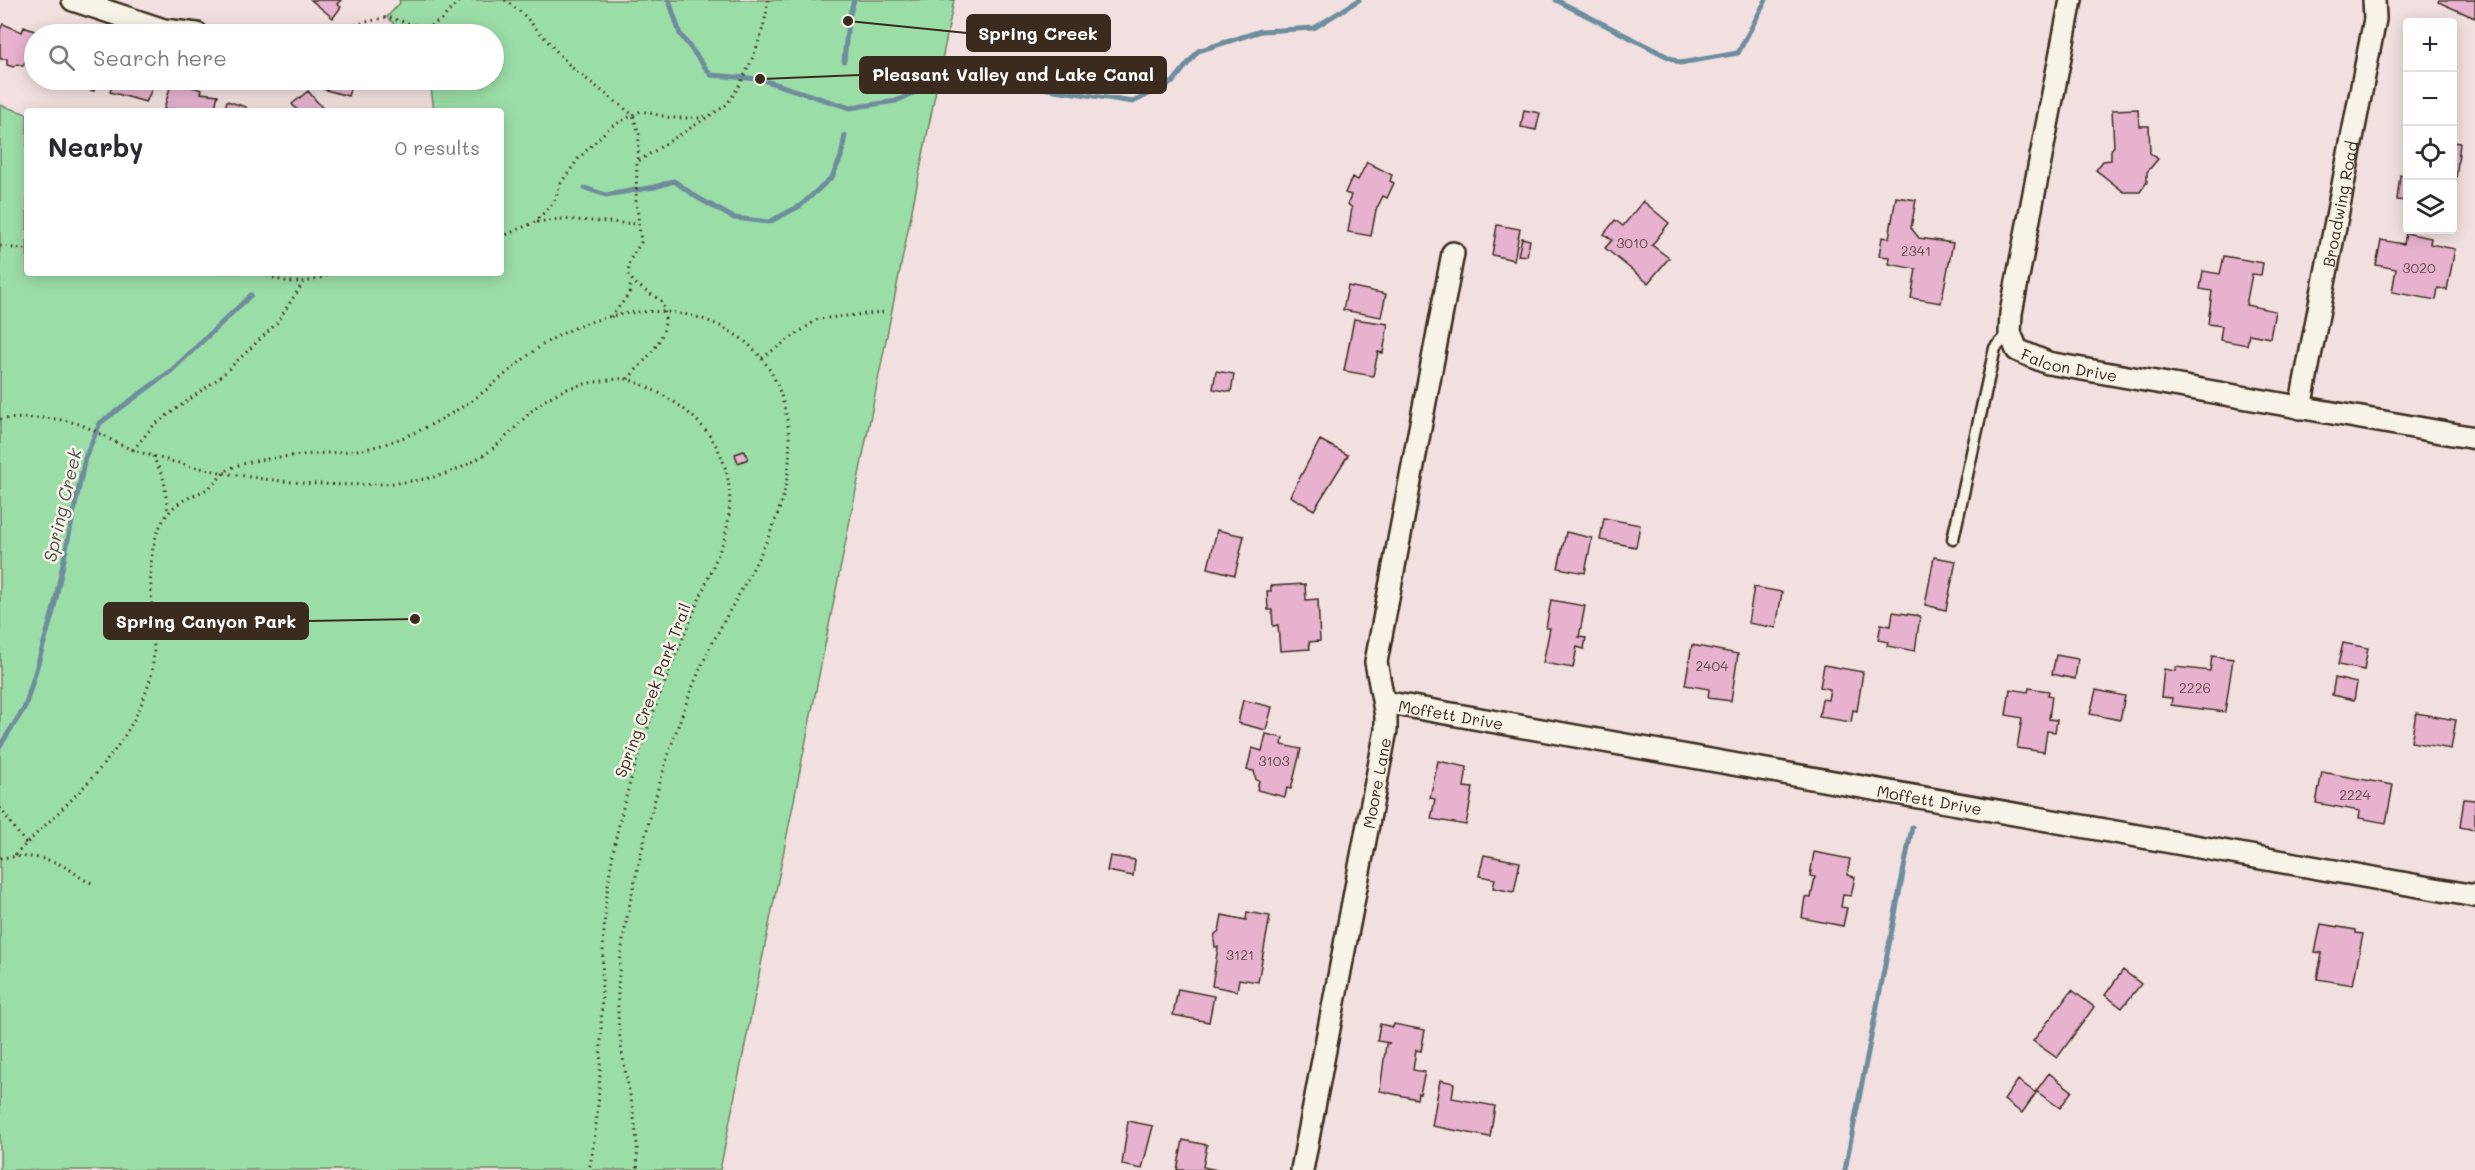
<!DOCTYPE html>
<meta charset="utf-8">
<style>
body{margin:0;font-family:Mali,sans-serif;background:#f7f7f7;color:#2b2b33}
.controls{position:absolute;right:18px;top:18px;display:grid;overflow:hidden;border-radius:6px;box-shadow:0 3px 15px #0003}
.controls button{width:54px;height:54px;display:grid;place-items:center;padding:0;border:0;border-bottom:2px solid #e1e1e2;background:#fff;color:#2b2b33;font:30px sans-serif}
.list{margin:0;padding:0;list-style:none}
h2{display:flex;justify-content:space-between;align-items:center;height:78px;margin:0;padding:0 24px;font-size:26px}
h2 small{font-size:20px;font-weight:400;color:#7c7c81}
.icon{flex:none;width:33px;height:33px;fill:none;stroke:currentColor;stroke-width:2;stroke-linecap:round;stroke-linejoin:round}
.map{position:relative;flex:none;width:2475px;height:1170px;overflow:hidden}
.search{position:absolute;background:#fff;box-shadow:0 3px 15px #0003;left:24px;top:24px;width:480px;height:66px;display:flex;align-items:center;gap:15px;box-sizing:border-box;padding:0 21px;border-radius:33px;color:#7c7c81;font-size:22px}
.panel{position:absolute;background:#fff;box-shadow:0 3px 15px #0003;left:24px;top:108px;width:480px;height:168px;border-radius:6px}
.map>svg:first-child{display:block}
.green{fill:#9bdda7;stroke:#6b8462;stroke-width:1.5}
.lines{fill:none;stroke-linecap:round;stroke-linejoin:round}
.stream{stroke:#6d8d9c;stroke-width:5}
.building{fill:#e6b2cd;stroke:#3b2a1e;stroke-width:1.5}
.service-casing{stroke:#3b2a1e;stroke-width:15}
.minor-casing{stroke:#3b2a1e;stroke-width:26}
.path{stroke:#3b2a1e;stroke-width:3;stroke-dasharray:1.5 4.5;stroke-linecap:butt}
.service{stroke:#f7f3e8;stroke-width:10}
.minor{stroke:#f7f3e8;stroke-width:21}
.labels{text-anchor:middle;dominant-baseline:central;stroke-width:5;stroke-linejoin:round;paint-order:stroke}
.number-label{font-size:14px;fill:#664c4a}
.street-label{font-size:16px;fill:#3b2a1e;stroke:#f7f3e8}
.water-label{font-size:18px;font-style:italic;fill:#505352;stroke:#f7f3e8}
.leader{fill:none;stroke:#3b2a1e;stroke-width:2}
.callout-dot{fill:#3b2a1e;stroke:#f7f3e8;stroke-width:2}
.callout{fill:#3b2a1e;stroke:#3b2a1e;stroke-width:2}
.callout-label{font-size:18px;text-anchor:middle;font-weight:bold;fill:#fff}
</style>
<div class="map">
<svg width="2475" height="1170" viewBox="0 0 2475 1170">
<rect width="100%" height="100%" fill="#f2e0e0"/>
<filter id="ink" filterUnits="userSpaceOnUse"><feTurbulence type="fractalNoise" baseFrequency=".0167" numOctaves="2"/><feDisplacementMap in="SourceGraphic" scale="12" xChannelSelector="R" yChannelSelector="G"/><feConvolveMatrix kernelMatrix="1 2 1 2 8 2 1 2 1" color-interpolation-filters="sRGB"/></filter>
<g filter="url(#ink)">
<path class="green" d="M399,0H954L720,1170H0V105L27,114V273H501V111H434L430,80H494V34H404L387,17L400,3Z"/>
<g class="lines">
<path class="stream" d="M669,0L680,34L711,75L760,79L850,108L896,101L937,82L1022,85L1133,102L1173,82L1198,51L1261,31L1314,28L1359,0
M1556,0L1680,63L1738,53L1766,0
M844,61L848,21L854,0
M585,188L606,195L655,187L674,181L698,198L734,218L769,222L800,206L832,177L841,157L845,135
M0,746L25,707L53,612L85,458L100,423L171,371L251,295
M1845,1170L1912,827"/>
</g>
<path class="building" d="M311,0H341L337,4L341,7L333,18Z
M2439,0H2475V18L2438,2Z
M3,24L22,32L24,27L42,34H34V53L30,52L23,66L17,64L13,67L7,65V59H0V30Z
M69,80H97L94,91L80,87L82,83Z
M114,80H156L146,102L110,92Z
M172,80H194L192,87L202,90L201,93L218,95L214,111L164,109Z
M322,80H360L359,85L352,83L348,96L319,88Z
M308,91L325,111H298L292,104Z
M227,101L246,107V111H224Z
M2138,109L2139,126H2149L2150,153L2158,159L2147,172V182L2140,192H2124L2096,170L2103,161L2111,160V150L2114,146L2112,110Z
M1524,110L1540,113L1536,130L1521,127Z
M2452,142L2460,143L2453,206H2452Z
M1367,162L1392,175L1390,181L1394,183L1387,198L1383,196L1376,210L1371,236L1348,232L1352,208L1348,204L1351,195L1345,193L1352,177L1358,180Z
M2400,175H2408V201L2397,200Z
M1896,197L1916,200L1911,228L1919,238L1953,243L1941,303L1911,298L1916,269L1889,264L1890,257L1879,256L1882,237L1889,238Z
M1643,201L1669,223L1652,245L1669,258L1648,283L1605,248L1612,240L1604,234L1615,220L1623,226Z
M1497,225L1520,229L1514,260L1492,255Z
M2406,233L2431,238L2430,244L2455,249L2447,290L2438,288L2436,300L2392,292L2396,269L2376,265L2381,240L2404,244Z
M1522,238L1530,240L1527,256L1518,255Z
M2224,256L2263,263L2261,275L2252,274L2246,305L2275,311L2270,338L2249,334L2247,345L2220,340L2222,326L2208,324L2212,291L2200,289L2203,271L2220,274Z
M1348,286L1386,294L1381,317L1343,310Z
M1354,319L1388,324L1383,353L1378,352L1373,376L1344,371Z
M1216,371L1234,374L1231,392L1213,389Z
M1320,440L1348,455L1314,510L1290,496Z
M744,451L748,459L738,463L735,454Z
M1604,518L1640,525L1636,547L1600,540Z
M1217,530L1244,536L1235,575L1208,568Z
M1566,532L1592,538L1585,573L1558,568Z
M1934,557L1956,561L1946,610L1925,605Z
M1305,584L1306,600L1318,599L1320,641L1309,642L1310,649L1280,651L1278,625L1273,626L1272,610H1268L1267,591H1271V586Z
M1754,587L1782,592L1776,628L1748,623Z
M1551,600L1585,606L1579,637L1586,638L1584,649L1577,647L1573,668L1543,663L1550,628H1546Z
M1893,612L1920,616L1915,651L1887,646L1888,642L1878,640L1881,624L1891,626Z
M2343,643L2368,648L2364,670L2338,665Z
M1692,645L1738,654L1731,701L1708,698L1709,689L1685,685Z
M2056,655L2078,659L2075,679L2052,674Z
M2212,656L2233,659L2225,712L2171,705L2172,698L2161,697L2164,669L2176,671V667L2210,671Z
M1824,665L1863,672L1857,711L1853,710L1851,722L1819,717L1822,699L1828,700L1830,689L1820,687Z
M2335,678L2357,683L2354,700L2332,695Z
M2029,688L2049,691L2048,695L2052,696L2049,719L2057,720L2055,732L2047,731L2044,752L2017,748L2022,718L2006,715L2010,689L2028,692Z
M2096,690L2125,696L2120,720L2090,714Z
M1243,700L1272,707L1266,730L1238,723Z
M2416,713L2456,720L2451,749L2411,742Z
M1266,734L1283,738L1282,745L1301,749L1291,789L1287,788L1285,797L1257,790L1259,781L1256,780L1254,771L1247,770L1252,748L1262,751Z
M1438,761L1467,767L1464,787L1473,788L1466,825L1431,819L1435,799L1430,798Z
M2322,772L2393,785L2386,823L2359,818L2360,811L2316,803Z
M2464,799L2475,800V830L2460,827Z
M1814,852L1850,859L1847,875L1855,877L1851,896L1843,895L1841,907L1847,908L1843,926L1802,918L1805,897L1811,898L1815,877L1810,876Z
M1484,855L1520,862L1514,892L1493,888L1495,879L1479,876Z
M1110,856L1135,860L1133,876L1107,871Z
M1247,912L1270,916L1258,982L1239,979L1237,991L1212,986L1218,947H1215L1214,940L1215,934L1219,931L1222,915L1246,920Z
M2321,924L2356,930V933L2363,934L2353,985L2317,979L2322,953L2315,952Z
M2123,970L2141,984L2122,1008L2105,995Z
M1178,989L1214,996L1209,1022L1173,1015Z
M2072,990L2094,1007L2057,1058L2033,1041Z
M1380,1024L1393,1027L1394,1024L1425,1030L1421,1051L1416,1050L1413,1070L1425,1072L1420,1094L1418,1093L1417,1099L1380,1091L1386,1044L1390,1043L1377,1041Z
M2049,1073L2072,1091L2060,1108L2036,1091Z
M1440,1080L1454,1083L1452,1098L1495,1106L1490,1137L1432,1126Z
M2018,1080L2036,1093L2022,1113L2004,1100Z
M1128,1121L1153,1126L1142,1169L1122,1165Z
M1183,1140L1207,1145L1203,1167L1217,1170H1177Z"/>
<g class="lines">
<g class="service-casing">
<path id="service" d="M1953,539L1995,348L2010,333"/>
</g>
<g class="minor-casing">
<g id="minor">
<path d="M73,0L164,30L197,34"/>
<path id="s1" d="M2071,0L2011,313L2010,333L2017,350L2048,363L2475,438"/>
<path id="s2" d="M2300,408L2375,19L2374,0"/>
<path id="s3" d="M1384,702L2475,896"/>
<path id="s4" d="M1302,1170L1386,730V716L1376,662L1453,253"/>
</g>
</g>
<path class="path" d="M505,0L523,14L571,67L633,115L639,134L638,161
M296,34L320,33L387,17L418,26L428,27L441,20L460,0
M537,222L560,219L638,224
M501,237L535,222L554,202L561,183L579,158L610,127L641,111L672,118H701L707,115
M0,246L27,250
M262,273C289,286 307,284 334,273
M611,317L629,294L631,282
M762,358L818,319L885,312
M628,379C647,357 676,334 661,301L634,283L628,273L630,260L641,242L636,200L637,162L725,106C745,83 766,31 768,0
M0,419C26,418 51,416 76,423C96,429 114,444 134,450C215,478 350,496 434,477C463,470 490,454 511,432C524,419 535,405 552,396C568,387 585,383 603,381C611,380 623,377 630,380C703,407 746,460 724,540C680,648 628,754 610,871C595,970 609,1071 589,1170
M133,450L154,425L219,378L276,324L303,283
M153,456L164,480L168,513
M0,808L26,844
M15,855C65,804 128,755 149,683C166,630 129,551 174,507C183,499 196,495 207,489C216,484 220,475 228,470C253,454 335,455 369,448C402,441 437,423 465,405C492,388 515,364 541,346C595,310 674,297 731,332C757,347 774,370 782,399C814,504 736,583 698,674C671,738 651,808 636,876C624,927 613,984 620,1037C625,1082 640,1125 637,1170
M0,858C22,855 47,856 67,868C76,873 82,880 92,883"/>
<use href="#service" class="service"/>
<use href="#minor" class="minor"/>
</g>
</g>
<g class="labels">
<g class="number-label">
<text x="1632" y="242">3010</text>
<text x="1916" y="250">2341</text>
<text x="2419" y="267">3020</text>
<text x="1712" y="665">2404</text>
<text x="2195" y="687">2226</text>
<text x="1274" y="760">3103</text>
<text x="2355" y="794">2224</text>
<text x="1240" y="954">3121</text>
</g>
<g class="street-label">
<text stroke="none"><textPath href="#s2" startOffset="208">Broadwing Road</textPath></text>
<text stroke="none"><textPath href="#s1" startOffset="412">Falcon Drive</textPath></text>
<text transform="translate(652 690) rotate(-69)">Spring Creek Park Trail</text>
<text stroke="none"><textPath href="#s3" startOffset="68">Moffett Drive</textPath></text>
<text stroke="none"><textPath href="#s4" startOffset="394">Moore Lane</textPath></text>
<text stroke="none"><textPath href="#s3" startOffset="554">Moffett Drive</textPath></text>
</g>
<g class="water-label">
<text transform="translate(62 505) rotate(-77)">Spring Creek</text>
</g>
</g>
<path class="leader" d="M848 21L967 33M760 79L860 75M415 619L308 621"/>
<g class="callout-dot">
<circle cx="848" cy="21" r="6"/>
<circle cx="760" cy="79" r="6"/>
<circle cx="415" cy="619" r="6"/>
</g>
<g class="callout">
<rect x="967" y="15" width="143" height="36" rx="6"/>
<rect x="860" y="57" width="306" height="36" rx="6"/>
<rect x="104" y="603" width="204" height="36" rx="6"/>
</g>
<g class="callout-label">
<text x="1038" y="40">Spring Creek</text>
<text x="1013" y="81">Pleasant Valley and Lake Canal</text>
<text x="206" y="628">Spring Canyon Park</text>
</g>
</svg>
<div class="controls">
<button>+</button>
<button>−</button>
<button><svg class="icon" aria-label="locate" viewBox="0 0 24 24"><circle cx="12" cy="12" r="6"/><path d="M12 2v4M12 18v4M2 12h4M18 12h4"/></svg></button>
<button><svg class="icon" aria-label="layers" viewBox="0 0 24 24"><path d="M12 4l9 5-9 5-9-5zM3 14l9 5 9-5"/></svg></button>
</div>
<div class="search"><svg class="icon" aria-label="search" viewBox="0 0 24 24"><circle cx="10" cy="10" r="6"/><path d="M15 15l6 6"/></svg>Search here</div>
<section class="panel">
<h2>Nearby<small>0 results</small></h2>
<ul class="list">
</ul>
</section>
</div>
